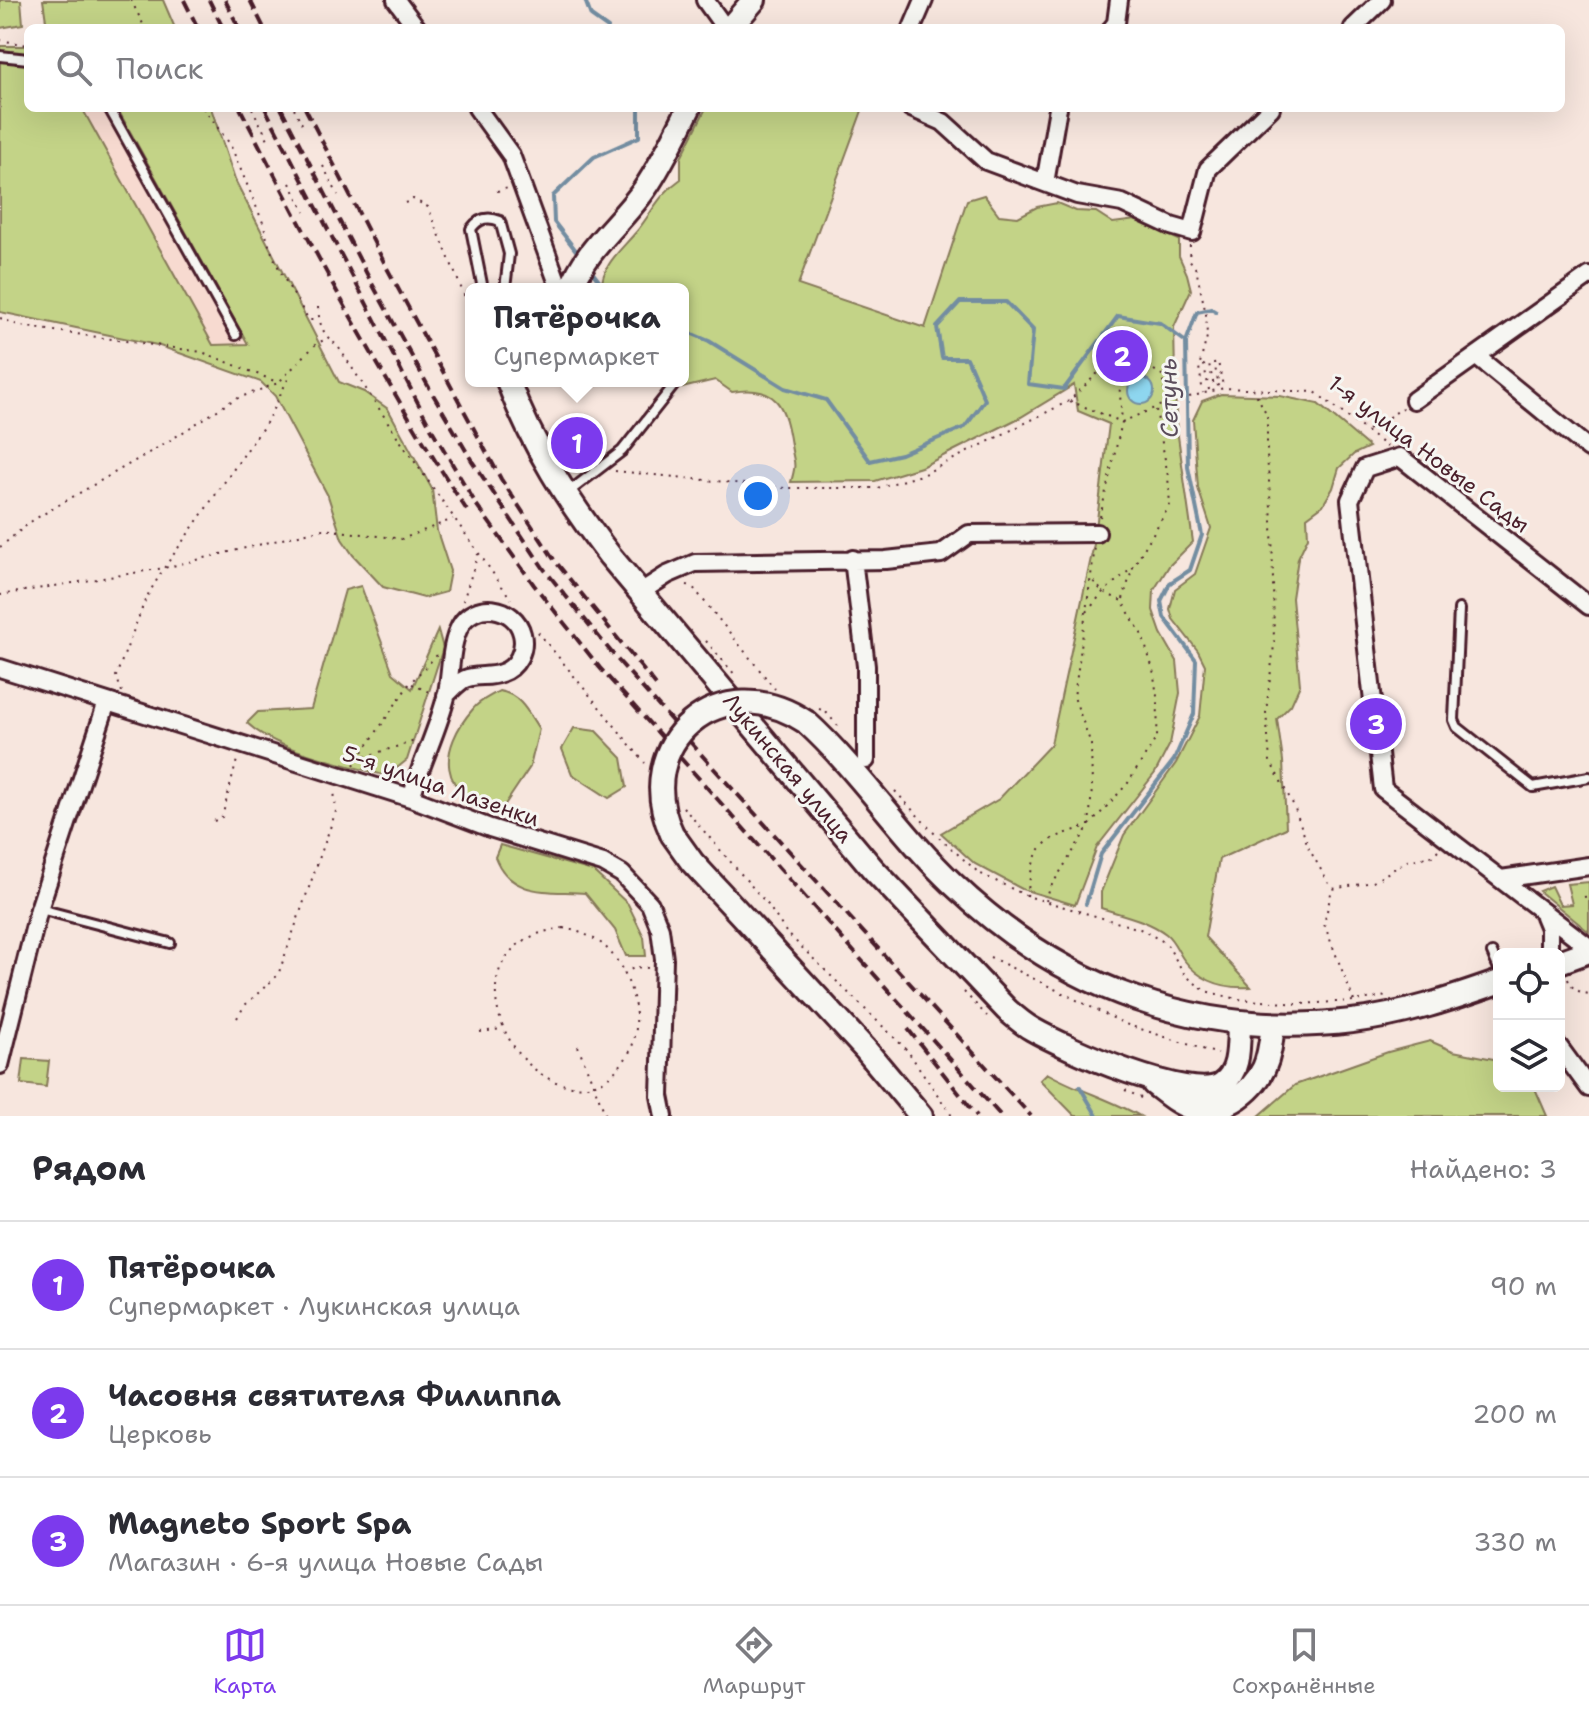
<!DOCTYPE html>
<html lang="ru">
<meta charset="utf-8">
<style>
body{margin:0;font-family:"Shantell Sans",sans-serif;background:#f2f2f3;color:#2b2b33}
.controls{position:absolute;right:24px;bottom:24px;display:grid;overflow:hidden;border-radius:12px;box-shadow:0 8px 32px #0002}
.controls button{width:72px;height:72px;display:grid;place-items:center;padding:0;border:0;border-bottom:2px solid #e1e1e2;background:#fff;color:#2b2b33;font:40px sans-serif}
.you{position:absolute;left:758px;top:496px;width:28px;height:28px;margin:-20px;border:6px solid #fff;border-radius:50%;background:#1a73e8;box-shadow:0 0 0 12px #1a73e833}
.badge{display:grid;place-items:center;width:52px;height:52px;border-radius:50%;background:#7c3aed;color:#fff;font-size:26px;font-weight:700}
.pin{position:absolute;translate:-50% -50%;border:4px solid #fff;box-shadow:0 2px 8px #0006}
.popup{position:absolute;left:465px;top:283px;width:224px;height:104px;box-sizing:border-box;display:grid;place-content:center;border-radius:12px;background:#fff;filter:drop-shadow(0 2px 6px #0005);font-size:26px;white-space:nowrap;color:#7c7c81}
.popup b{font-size:30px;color:#2b2b33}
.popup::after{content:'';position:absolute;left:50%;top:100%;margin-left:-16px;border:16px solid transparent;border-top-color:#fff}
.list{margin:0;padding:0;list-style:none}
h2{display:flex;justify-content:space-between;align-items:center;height:104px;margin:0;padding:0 32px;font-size:34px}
h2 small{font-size:26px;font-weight:400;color:#7c7c81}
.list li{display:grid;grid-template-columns:52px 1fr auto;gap:24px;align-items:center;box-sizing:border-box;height:128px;padding:0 32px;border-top:2px solid #e1e1e2}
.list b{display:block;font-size:30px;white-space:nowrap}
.list p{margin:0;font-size:26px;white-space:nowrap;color:#7c7c81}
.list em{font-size:26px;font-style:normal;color:#7c7c81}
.icon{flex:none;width:44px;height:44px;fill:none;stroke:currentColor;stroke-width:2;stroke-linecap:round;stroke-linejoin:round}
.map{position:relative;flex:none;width:1589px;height:1116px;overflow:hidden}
.search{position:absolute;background:#fff;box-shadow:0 8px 32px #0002;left:24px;right:24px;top:24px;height:88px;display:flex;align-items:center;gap:20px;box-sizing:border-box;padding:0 28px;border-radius:12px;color:#7c7c81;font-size:30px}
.sheet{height:488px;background:#fff}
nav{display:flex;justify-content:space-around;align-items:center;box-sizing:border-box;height:112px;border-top:2px solid #e1e1e2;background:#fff;font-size:22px;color:#7c7c81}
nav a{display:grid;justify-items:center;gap:4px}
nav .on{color:#7c3aed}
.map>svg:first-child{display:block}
.built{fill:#f7dad0}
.green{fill:#c3d387;stroke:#867959;stroke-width:2}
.water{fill:#8ed6ef;stroke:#738da1;stroke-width:2}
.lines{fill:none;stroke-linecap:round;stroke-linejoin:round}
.stream{stroke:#738da1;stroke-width:4}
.lane-casing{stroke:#4a1f2b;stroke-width:14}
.street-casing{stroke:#4a1f2b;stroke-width:22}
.secondary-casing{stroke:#4a1f2b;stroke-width:28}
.path{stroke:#4a1f2b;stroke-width:2;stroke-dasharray:2 6;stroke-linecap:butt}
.lane{stroke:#f6f6f2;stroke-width:8}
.street{stroke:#f6f6f2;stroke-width:16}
.secondary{stroke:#f6f6f2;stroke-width:22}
.rail{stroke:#4a1f2b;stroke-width:4;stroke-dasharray:12 6;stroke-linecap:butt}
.secondary-bridge-casing{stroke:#4a1f2b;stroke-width:28;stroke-linecap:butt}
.secondary-bridge{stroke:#f6f6f2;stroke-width:22}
.labels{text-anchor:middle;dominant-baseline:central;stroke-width:6;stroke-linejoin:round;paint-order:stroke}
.street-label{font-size:22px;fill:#4a1f2b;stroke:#f6f6f2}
.water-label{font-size:24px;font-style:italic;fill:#5b4d5c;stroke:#f6f6f2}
</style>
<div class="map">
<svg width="1589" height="1116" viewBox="0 0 1589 1116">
<rect width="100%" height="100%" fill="#f7e6de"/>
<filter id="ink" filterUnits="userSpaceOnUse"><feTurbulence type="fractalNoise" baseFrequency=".0125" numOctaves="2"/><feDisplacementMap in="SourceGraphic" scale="16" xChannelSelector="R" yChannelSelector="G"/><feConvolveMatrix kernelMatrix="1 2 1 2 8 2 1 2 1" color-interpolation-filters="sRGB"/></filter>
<g filter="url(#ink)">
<path class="built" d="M82,108H117L249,344L213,346Z"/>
<path class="green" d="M0,0H21L23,24L0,28Z
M43,0H163L175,28H47Z
M0,46H28V108H82L213,345L248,344L117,108H211L235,180L339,382L364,392L388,409L432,489L437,531L450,571L446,592L424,598L383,587L353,555L342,539L328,496L275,396L261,382L157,345L0,312Z
M706,108H863L798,285L925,328L967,200L984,195L999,215L1018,217L1037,207L1057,203L1076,211L1096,212L1113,223L1136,220L1179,240V256L1187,274L1191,290L1174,327L1176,422L1193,542L1169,566L1154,590L1153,610L1161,633L1177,661L1180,693L1170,744L1155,773L1097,847L1075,905L1022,889L975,864L941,833L999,799L1051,744L1094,544L1109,424L1078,411L1074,385L1021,417L921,467L875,481L791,482C797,461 794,465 791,445C785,407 778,384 732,392L715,380L682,388L679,381H683V289H602C600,266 623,248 637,231C653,211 659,194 681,179V158Z
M1221,394L1280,396L1318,404L1369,447L1354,454L1339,468L1333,488L1323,505L1307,517L1308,537L1298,558L1292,598L1300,685L1291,705L1277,719L1283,761L1286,828L1219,859L1205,937L1251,987C1224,989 1201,982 1184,960C1178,952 1174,940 1166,934C1148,920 1122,915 1101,908V892L1124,835L1176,763L1200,716L1205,665L1198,651L1173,619L1170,609L1175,589L1195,574L1211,528L1198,488L1193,420L1202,401Z
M361,586L393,673L412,689L438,630L443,648L407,760L387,776C346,764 278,752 247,723L258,712L311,709L345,590Z
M499,691C520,694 528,712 539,729L530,767L504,806L497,808C437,795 438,749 473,709C479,701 491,696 499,691Z
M574,728L596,731L622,758L627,787L609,798L572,774L562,749Z
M500,845L593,871L628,904L644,937L646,956H626L615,930L585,893C549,890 511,898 495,857Z
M1589,882V932L1539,891L1551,886L1560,905L1572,904L1567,884Z
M1430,1041L1453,1051L1499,1060V1086H1534L1547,1116H1259L1295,1085L1388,1052Z
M24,1059L49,1061L46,1087L21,1084Z
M1047,1073C1077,1090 1110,1099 1140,1116H1075L1040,1080Z"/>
<path class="water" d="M1128 391a13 13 0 1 1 26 0a13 13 0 1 1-26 0Z"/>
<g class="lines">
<path class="stream" d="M585,0L591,16L608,28
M581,257L554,222L553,196L594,157L639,137V108
M589,268L605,289
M683,330L709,341L785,388L826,400L870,461L901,454L965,427L985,400L967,358H942L937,327L960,302H1006L1033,330L1028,384L1064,389L1118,316L1160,323L1186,342L1188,467L1202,535L1190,570L1170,583L1161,601L1164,617L1196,660L1194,714L1174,760L1101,854L1086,904
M1186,342L1197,312L1211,309L1216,312
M1080,1087L1097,1116"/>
<g class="lane-casing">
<path id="lane" d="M0,56L28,59
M109,108L236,335
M483,289L471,229C479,218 488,216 500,221L509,254L505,289
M566,494L622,451L675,384
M1459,609L1454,720L1457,727L1533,787L1589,777
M40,909L170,943
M1492,953L1499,969"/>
</g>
<g class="street-casing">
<path id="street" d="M396,0L417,28
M705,0L725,28
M912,28L924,0
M1112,28L1116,23L1119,0
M1353,28L1382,0
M477,108L511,155L557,281L563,289
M911,108L943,122L986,161L1077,195L1122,203L1171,226L1192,232L1208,169L1271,108
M1045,183L1058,108
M1477,357L1589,449
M1414,400L1589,276
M853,559L866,666V760
M639,593L667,575L695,563L886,560L941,554L969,534L1097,533
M1589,606L1400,457L1365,468L1350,500L1383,789L1589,947
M0,668L411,798L490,828L603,863L622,874L650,904L660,929L664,959L660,1096L664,1116
M411,798C421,762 439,728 447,693C451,672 450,645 460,626C474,600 515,605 522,634C526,650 517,668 501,673C489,678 476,674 465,679C458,682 452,690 446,695
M1501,879L1589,866
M1544,916L1549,928V954
M1559,1047L1589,1088
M0,1065L39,909L107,702"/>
</g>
<g class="secondary-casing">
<path id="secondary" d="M730,28L754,0
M571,289C586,248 620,224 644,190C662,164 675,136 689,108
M508,381C532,446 568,501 610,556L873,869L1007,1010C1015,1017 1023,1024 1032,1029C1063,1047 1192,1105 1222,1084C1241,1071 1238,1043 1239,1022
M806,722C860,771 900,834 953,884C1064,990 1199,1039 1352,1021C1403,1015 1451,999 1499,982
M672,834L692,862L865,1049L921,1116
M1559,962L1589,951
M1154,1084C1166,1093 1178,1104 1192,1108C1220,1116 1252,1093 1264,1068C1270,1055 1271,1040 1273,1025"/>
</g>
<path class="path" d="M131,0L145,28
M0,40L28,45
M203,108L230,144L264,225C270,260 291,290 309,320H317
M252,108L269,141
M294,108L302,124
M323,166L338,195
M290,183L305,212
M497,191L508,188
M405,203L413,199L428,207L471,312
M1190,245L1189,259L1196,269L1206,314L1207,337L1199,367L1203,393
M318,307C319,324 323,336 337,345L405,448L511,599
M0,318L20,326L202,352L277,382
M1253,388L1267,415V456L1272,520L1274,645L1266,712L1270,761L1294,806L1309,849L1332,889
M1209,390L1204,365L1209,364L1214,386L1219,385L1214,363L1218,362L1223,386
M1070,401L1122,422L1166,403L1224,388L1315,392L1387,447
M1368,430L1403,408
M615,471L785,488H877L924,474L1069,401L1101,370L1138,360L1162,375L1166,403
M1100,517L1122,422L1118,366
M0,547L33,520L169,441L233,400L278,383L317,343L327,339
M687,585L692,586L775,689
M0,595L164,568L323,529L402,539L453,519
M1123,599L1133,567L1170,505L1168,476L1156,410
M463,601L478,554
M1087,612L1103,592L1131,569
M538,632L645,763
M706,641L736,676
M412,684L431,693
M122,692L116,676L146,598L164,568L266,423L290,375
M819,709L825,711L838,726
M357,759L415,741
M354,765L410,683L437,655
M895,791L933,832L979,873L1027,896L1140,929L1166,943L1185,975L1205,991L1237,999L1299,1004L1354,1001L1388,996
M683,807L768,905L786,932L907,1050L952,1116
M214,821L222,817L237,760
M1089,826L1092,788L1091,744L1074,697L1095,547
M1027,896C1035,844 1037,842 1088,826
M1584,897L1589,896
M1046,901L1050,888L1089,826L1128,783L1157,737L1158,703L1153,669L1142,635L1122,601L1103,592L1091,579
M563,928C577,931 590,935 602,944C629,966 646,1019 630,1051C624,1063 613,1075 601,1082C519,1116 432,945 563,928Z
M1518,954L1531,949
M990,957L1125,1024L1218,1054
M624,974L635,967L648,968
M1568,979C1571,989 1579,992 1589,994
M964,992L987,1016
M1354,1001L1324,924L1332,889L1373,882L1407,861L1432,856L1438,850
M237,1018L245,1005L278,975L336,811L334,790
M480,1032L502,1029
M578,1046L606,1116
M1125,1090L1141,1098"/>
<use href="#lane" class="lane"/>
<use href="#street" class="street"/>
<use href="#secondary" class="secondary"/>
<path class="rail" d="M184,0L198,28
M209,0L223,28
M225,0L239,28
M250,0L264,28
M240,108C311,246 383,382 468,512
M265,108L431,428L476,504L534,585L600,668L1001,1116
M281,108L369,278L427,384L472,461L544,569L616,658L708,762L1031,1116
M305,108L387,268L501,479L555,561L658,688
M908,1029L977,1116"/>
<g class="secondary-bridge-casing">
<path id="secondary-bridge" d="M672,834C629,742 722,665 806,722"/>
</g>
<use href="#secondary-bridge" class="secondary-bridge"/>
</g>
</g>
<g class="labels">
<g class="street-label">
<text transform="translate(1429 454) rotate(37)">1-я улица Новые Сады</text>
<text transform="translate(788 768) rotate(50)">Лукинская улица</text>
<text transform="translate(441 786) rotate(19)">5-я улица Лазенки</text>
</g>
<g class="water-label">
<text transform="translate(1169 398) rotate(-91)">Сетунь</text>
</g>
</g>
</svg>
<div class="controls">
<button><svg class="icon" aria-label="locate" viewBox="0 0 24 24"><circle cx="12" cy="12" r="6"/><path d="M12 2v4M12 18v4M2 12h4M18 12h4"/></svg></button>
<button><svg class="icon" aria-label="layers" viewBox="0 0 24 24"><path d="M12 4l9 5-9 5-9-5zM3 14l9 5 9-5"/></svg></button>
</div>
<div class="you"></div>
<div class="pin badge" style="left:577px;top:443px">1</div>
<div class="popup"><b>Пятёрочка</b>Супермаркет</div>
<div class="pin badge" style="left:1122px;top:356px">2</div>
<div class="pin badge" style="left:1376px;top:724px">3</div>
<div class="search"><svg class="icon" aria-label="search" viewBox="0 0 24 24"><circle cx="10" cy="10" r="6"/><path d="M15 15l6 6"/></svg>Поиск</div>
</div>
<section class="sheet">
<h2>Рядом<small>Найдено: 3</small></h2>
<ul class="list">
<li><span class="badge">1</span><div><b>Пятёрочка</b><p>Супермаркет · Лукинская улица</p></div><em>90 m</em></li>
<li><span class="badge">2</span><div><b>Часовня святителя Филиппа</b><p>Церковь</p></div><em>200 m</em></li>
<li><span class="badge">3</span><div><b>Magneto Sport Spa</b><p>Магазин · 6-я улица Новые Сады</p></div><em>330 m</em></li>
</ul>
</section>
<nav>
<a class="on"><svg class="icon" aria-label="map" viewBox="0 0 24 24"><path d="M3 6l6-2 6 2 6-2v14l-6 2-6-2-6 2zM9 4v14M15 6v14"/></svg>Карта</a>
<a><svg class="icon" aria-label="directions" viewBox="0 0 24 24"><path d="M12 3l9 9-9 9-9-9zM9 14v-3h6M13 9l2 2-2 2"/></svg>Маршрут</a>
<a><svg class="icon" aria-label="saved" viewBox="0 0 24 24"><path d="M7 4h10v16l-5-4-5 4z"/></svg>Сохранённые</a>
</nav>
